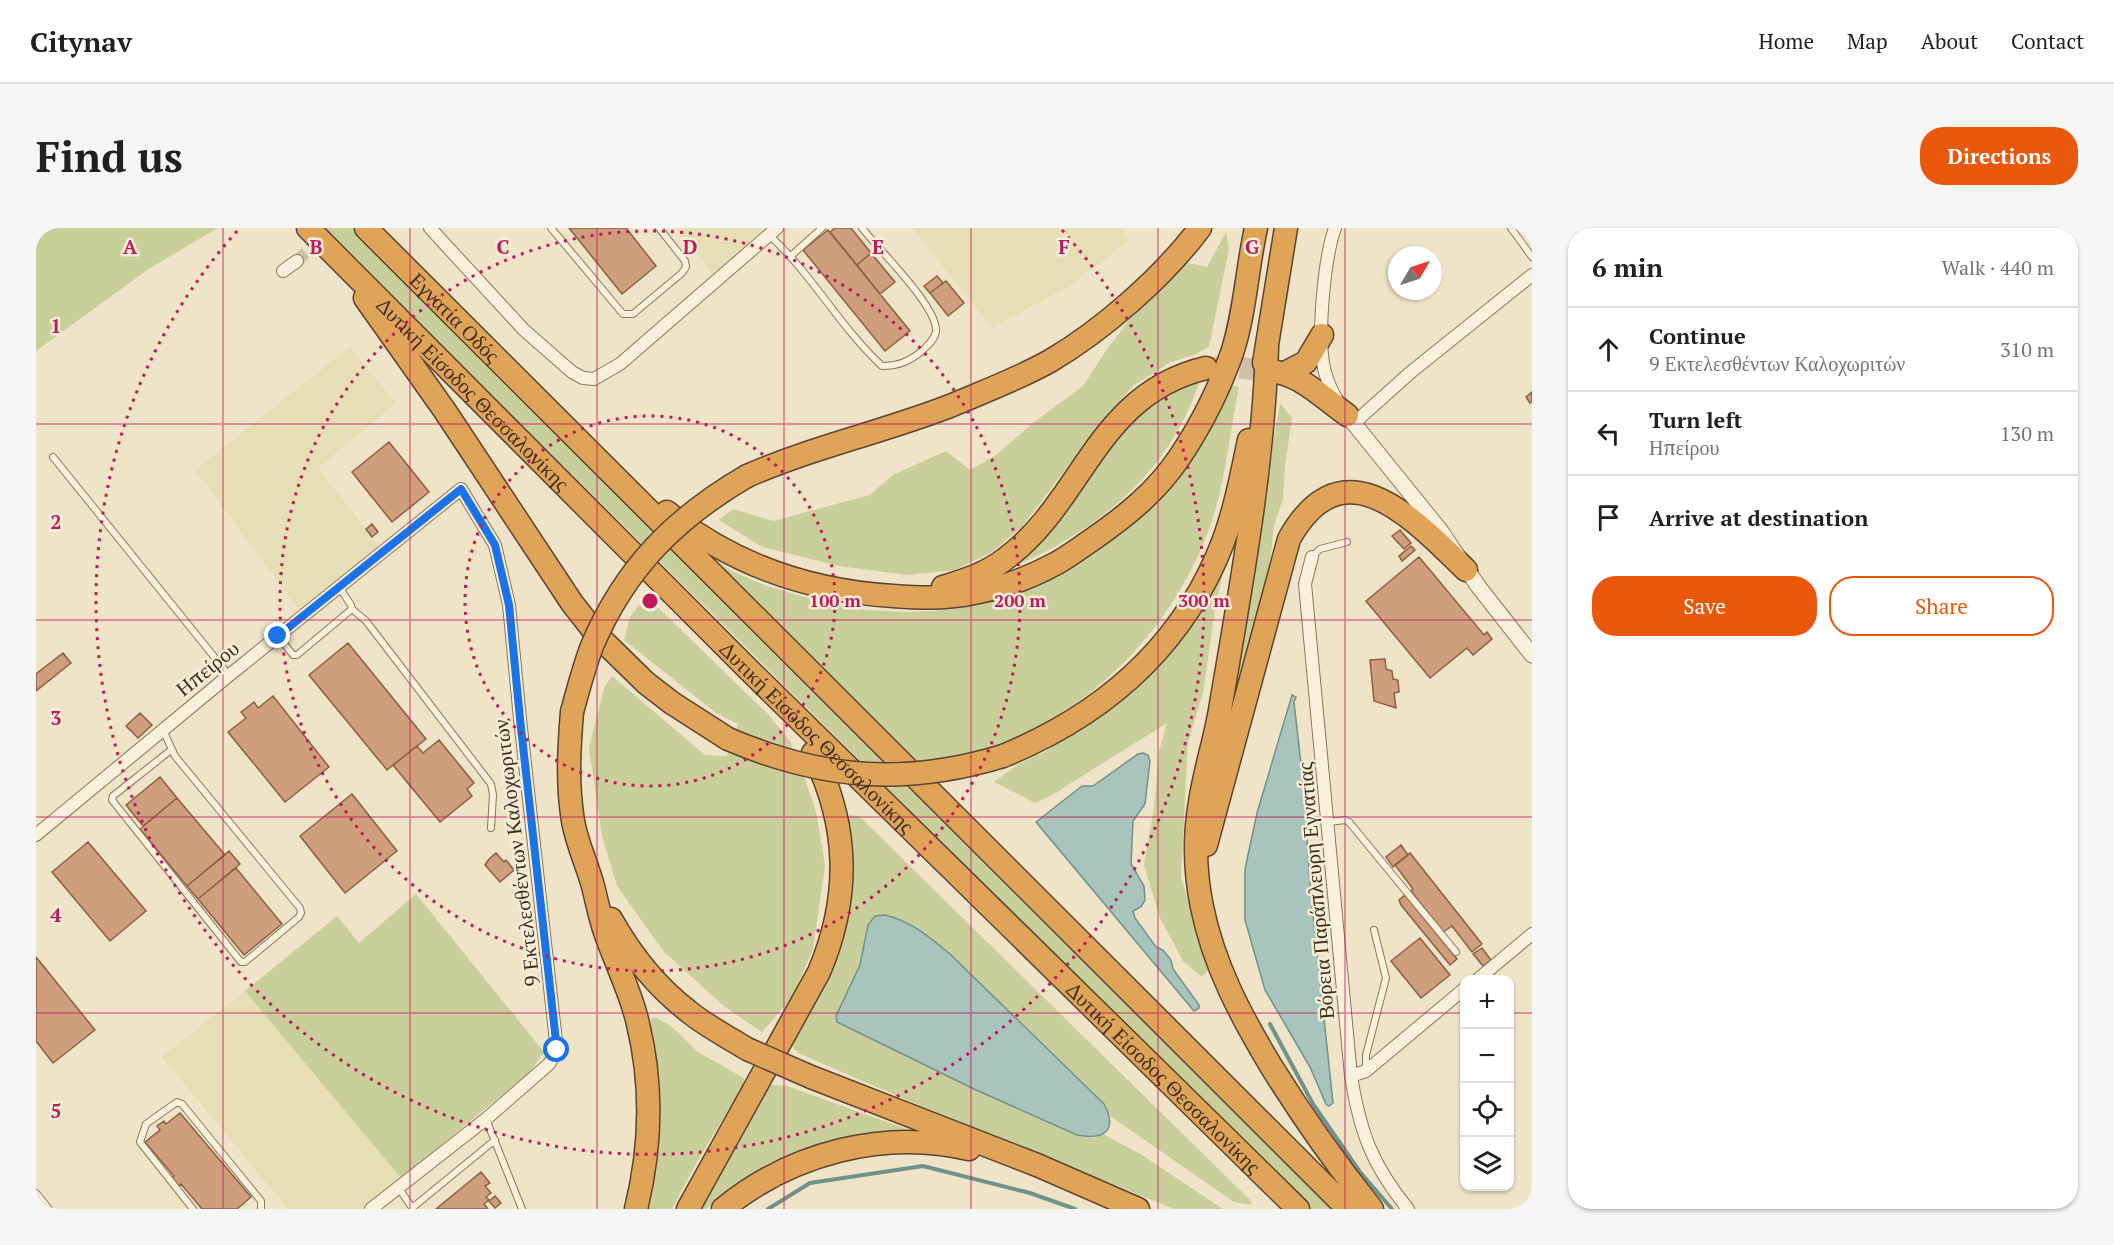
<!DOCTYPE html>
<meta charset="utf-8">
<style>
body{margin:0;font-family:"PT Serif",serif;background:#f6f6f6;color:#202124}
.controls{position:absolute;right:18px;bottom:18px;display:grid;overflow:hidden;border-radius:12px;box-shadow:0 2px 4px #0004}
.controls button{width:54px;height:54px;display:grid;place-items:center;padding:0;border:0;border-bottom:2px solid #e0e0e0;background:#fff;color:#202124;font:30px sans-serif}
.compass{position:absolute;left:1352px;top:18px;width:54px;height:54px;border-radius:50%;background:#fff;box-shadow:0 2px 4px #0004;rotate:51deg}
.stop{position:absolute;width:18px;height:18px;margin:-14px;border:4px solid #1a73e8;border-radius:50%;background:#fff}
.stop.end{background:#1a73e8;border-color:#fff;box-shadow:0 2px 6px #0008}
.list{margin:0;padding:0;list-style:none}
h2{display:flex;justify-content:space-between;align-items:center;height:78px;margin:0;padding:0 24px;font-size:26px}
h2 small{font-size:20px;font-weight:400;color:#757577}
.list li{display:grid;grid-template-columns:39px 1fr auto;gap:18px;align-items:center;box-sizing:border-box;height:84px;padding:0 24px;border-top:2px solid #e0e0e0}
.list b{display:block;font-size:22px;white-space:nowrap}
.list p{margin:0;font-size:20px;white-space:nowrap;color:#757577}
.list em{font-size:20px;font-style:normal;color:#757577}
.actions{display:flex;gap:12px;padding:18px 24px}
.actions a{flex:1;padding:14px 0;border:2px solid #ea580c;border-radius:24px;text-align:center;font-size:21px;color:#ea580c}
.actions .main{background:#ea580c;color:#fff}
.icon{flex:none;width:33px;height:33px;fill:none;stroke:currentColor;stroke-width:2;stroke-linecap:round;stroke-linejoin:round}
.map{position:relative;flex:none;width:1496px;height:981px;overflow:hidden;border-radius:24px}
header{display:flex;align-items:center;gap:36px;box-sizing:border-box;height:84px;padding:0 30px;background:#fff;border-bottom:2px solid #e0e0e0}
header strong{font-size:28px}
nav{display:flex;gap:33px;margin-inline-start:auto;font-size:21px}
.intro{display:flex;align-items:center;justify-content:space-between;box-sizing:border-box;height:144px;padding:0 36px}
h1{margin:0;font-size:42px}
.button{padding:15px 27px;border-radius:24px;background:#ea580c;color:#fff;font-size:21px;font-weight:700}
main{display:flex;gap:36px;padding:0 36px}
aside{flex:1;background:#fff;border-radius:24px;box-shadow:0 2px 4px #0004}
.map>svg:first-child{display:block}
.farmland{fill:#e6deb5}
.green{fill:#c9cf9b}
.water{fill:#a9c4bc;stroke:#6f938a;stroke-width:1.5}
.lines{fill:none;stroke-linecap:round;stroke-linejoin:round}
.stream{stroke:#6f938a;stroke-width:4}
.building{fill:#cf9f7d;stroke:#8d5f41;stroke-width:1.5}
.minor-tunnel{stroke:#ccc0a6;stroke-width:12;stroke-dasharray:12 6;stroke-linecap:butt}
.motorway-tunnel{stroke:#ccc0a6;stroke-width:22;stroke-dasharray:22 11;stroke-linecap:butt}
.service-casing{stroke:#8d765c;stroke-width:8}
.minor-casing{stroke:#8d765c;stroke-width:14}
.tertiary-casing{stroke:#8d765c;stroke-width:17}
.motorway-casing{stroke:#5b4430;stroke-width:25}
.service{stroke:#faf1dc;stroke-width:6}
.minor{stroke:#faf1dc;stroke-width:12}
.tertiary{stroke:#faf1dc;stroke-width:15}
.motorway{stroke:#e0a458;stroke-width:22}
.motorway-bridge-casing{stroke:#5b4430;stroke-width:25;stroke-linecap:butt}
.motorway-bridge{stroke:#e0a458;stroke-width:22}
.route{stroke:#1a73e8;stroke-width:8}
.grid{fill:none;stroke:#c2185b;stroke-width:1.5;stroke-opacity:0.55}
.ring{fill:none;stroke:#c2185b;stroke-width:3;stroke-dasharray:3 6}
.labels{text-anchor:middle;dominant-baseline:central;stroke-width:5;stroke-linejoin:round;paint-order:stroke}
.street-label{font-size:21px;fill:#3d2e20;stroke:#f7eed8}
.grid-label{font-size:20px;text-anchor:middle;font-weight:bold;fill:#c2185b;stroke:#f7eed8;stroke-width:5;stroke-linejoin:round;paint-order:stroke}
.centre{fill:#c2185b;stroke:#f7eed8;stroke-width:3}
.ring-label{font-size:18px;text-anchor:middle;font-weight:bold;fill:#c2185b;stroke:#f7eed8;stroke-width:5;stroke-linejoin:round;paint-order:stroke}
</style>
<header>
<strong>Citynav</strong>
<nav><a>Home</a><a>Map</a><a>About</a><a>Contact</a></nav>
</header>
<div class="intro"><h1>Find us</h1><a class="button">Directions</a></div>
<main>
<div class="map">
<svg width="1496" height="981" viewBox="0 0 1496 981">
<rect width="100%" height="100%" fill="#f0e4c8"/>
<path class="farmland" d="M640,0H731L679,49Z
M876,0H1084L1093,13L1033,58L956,100Z
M314,119L360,175L282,240L343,318L264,383L159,242Z
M209,763L365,950L327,981H252L126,829Z"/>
<path class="green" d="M0,0H182L114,40L0,123Z
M289,0H317L1297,981H1274Z
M1190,4L1193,21L1173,119L1158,127L1135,134L1098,157L1071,186L986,299L956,324L919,342L872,347L803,338L726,319L683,292L697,281L737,293L834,267L857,247L910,223L934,242L960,227L998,194L1047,158L1069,124L1109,71L1147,34L1171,39Z
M1165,150C1159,167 1152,184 1143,200C1104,272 1033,317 959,347L1108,175Z
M1192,157L1203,159C1194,203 1190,250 1176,293C1133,419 1018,523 883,534L659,322L700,345L731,358L793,376L832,382L871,384L899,383L933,377L1066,318Z
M1244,175L1256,190L1249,238L1247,271L1238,297L1233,344L1202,452L1191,473Z
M1181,341L1187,345L1180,375L1167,465L1152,514L1145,649L1173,741L1166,749L1147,733L1124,690L1108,637L1118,580L1123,523L1131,495L1016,567L999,575L958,554L984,535L1009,524L1064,487L1113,445L1150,404Z
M610,368L732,486L754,513L777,573L782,594L789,638L777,721L756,770L726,804L689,779L628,724L581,658L566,608L553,520L568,460L576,448L669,527L691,528L702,496L680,485L588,412L594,389Z
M814,587L823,588L1214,972L1216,977L1198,974L1074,888L1068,876L915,727L889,706L832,697L824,737L800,788L938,861L1041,907L1058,910L1067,906L1106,927L1187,981H1138L873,873L762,825L754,816L798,726L809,591Z
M380,666L508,824L493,845L365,950L209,763L301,688L323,715Z
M618,789L635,798L662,824L708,850L707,858L662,932L636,981H608L623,905V858L615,802V792Z
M735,857L751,858L876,903L877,906L702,957L670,981H665L726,860Z"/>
<path class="water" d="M1256,467L1260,469L1258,474L1267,554L1275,668L1297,875L1293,878L1290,876L1274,839L1229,762L1209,692V641L1221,585Z
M1107,525L1112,527L1114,533L1109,576L1097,593L1095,636L1108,658L1109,672L1105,679L1097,683L1099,690L1120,719L1127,722L1135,732L1137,741L1163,777V780L1158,783L1000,594L1046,558H1057L1102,526Z
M849,687C875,693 895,710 915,727L1068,876C1083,904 1066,912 1041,907L938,861L801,794L800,788L824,737L832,697L839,688Z"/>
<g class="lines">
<path class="stream" d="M1234,796L1277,876L1324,944L1356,981
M732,981L774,955L887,938L994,965L1039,981"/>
</g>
<path class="building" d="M533,0H590L620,38L586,66Z
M799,0H815L835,25L821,37L794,4Z
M792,2L874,103L849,123L767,22Z
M835,25L859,54L844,66L821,37Z
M901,48L907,55L894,65L888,58Z
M910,53L928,75L912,88L894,65Z
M1496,164V173L1494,175L1490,169Z
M353,214L393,264L356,294L316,244Z
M336,296L342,304L336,309L330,301Z
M1364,302L1375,315L1368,321L1356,308Z
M1375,318L1379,322L1366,333L1363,328Z
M1383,329L1448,407L1451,404L1456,411L1437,427L1431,420L1394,450L1330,373Z
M312,415L390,511L351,542L273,447Z
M27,425L35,435L0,463V446Z
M1349,431L1350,441L1356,443L1357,451L1362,452L1363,464L1358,465L1360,480L1338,473L1334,432Z
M237,468L293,539L249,574L192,504L210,490L205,484L218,474L222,480Z
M104,485L116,497L102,510L90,498Z
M403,512L438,555L431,561L436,568L404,594L357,537L381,518L387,525Z
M124,549L141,570L107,598L90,577Z
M316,566L361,623L309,665L264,608Z
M141,570L189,627L151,658L104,601Z
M52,614L110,683L74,713L16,644Z
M1365,617L1372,627L1357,639L1350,629Z
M193,623L204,636L162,671L151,658Z
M460,625L468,634L470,632L478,642L464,654L449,637L453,631Z
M1374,625L1446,716L1436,724L1416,698L1407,704L1375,663L1377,661L1359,637Z
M200,640L246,696L208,727L162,671Z
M1369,667L1421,731L1414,737L1365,677L1363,672Z
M1384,710L1414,747L1385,770L1355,733Z
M1446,720L1455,732L1447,738L1437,726Z
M0,729L59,802L17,835L0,813Z
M144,885L215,969L201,981H166L145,956L142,959L135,950L138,948L109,914L124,902L121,898L128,893L130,896Z
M445,944L454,955L449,958L455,965L450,969L453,972L448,976L452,981H400Z
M459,968L465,975L459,980L453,973Z"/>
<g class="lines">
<path class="minor-tunnel" d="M261,33L296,0"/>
<path class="motorway-tunnel" d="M1171,140L1199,139L1241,144"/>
<g class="service-casing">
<path id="service" d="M515,0L587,86H597L646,45L650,39L649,33L623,0
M1475,0L1496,29
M733,7C776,46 803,98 846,138C863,138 875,133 888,121C893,116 900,110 900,102C900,77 843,22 826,0
M756,27L786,0
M17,229L188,441L191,449
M1276,329L1284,321L1311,314
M316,381L330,393L455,556L457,567L455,600
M242,408L257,427H261L316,381L315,377L303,359
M127,502L139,528L264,680L265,685L263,689L209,734H205L76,572L77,568L135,522
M1293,594L1309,592L1313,594L1420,724
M1330,842V827L1350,750L1338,702
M450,891L486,981
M362,959L377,981
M0,965L13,981
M376,980L459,912
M157,981L104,914L110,896L141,874L146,876L225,973V981"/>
</g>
<g class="minor-casing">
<path id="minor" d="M394,0L488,102L536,144L547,150L558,151L584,136L741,0
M1299,0C1288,31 1282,103 1287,135C1289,149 1295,162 1302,174
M247,43L261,33
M1318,195L1375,144L1496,47
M1276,329L1269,356L1315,848C1324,904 1336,937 1372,981
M0,607L191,449L425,261L459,317L473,377L484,491L521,822L513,836L450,891L335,981
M1441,752L1496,706
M1315,848L1330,843L1428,761"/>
</g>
<g class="tertiary-casing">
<path id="tertiary" d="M1311,187L1404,302L1442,358L1496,427"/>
</g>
<g class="motorway-casing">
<g id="motorway">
<path id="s1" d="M272,0L710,439L1262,981"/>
<path id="s2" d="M330,0L1312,981"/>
<path d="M329,70L409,183L536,375L561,407L610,455L636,475L692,511"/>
<path d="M1231,121C1227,240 1205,358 1185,476C1180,509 1169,541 1164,574C1158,609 1159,645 1166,679C1178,738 1205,788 1235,838C1266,888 1299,935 1336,981"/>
<path d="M1228,135L1250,0"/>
<path d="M1241,144C1267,149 1290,172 1311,187"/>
<path d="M1249,145L1270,134L1286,107"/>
<path d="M711,248C777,219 847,204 914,178C947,164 982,151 1014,133C1067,102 1127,49 1164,0"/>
<path d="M631,284C697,337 773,363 857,368C886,370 909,371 938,365C965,360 995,349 1019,336C1032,329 1045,319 1057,311C1090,288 1120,264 1143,230C1164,199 1183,161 1196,125C1209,85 1211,41 1220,0"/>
<path d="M907,359C929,352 950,346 969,331C1048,273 1060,166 1170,140"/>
<path d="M536,484C533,521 531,556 537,593C541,616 551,636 557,658C562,678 565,696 573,715C583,742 596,768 602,796C617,858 615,920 600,981"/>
<path d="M967,528C1069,486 1147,418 1187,314C1199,282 1206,245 1213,212"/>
<path d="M1170,617L1253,311C1308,213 1378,292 1430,342"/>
<path d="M575,691C594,725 621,759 652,783C670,798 692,809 711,821"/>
<path d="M775,849L1001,937L1102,981"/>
<path d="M652,981L783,744C815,668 813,598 777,525"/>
<path d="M687,981C755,925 848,901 933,921"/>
</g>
</g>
<use href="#service" class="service"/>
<use href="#minor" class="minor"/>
<use href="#tertiary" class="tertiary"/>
<use href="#motorway" class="motorway"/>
<g class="motorway-bridge-casing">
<path id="motorway-bridge" d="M536,484C542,462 548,439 556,418C589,340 639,290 711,248
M692,511C786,551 869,558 967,528
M711,821L775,849"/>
</g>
<use href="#motorway-bridge" class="motorway-bridge"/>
</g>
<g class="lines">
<path class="route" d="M242,408L425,261L459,317L473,377L484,491L521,822"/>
</g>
<path class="grid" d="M187,0V981M374,0V981M561,0V981M748,0V981M935,0V981M1122,0V981M1309,0V981M0,196H1496M0,392H1496M0,589H1496M0,785H1428M1474,785H1496"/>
<g class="ring">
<circle cx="614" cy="373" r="185"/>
<circle cx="614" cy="373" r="370"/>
<path d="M1026 2A554 554 0 1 1 202 2"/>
</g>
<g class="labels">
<g class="street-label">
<text stroke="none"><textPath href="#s2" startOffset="126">Εγνατία Οδός</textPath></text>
<text stroke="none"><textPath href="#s1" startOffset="234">Δυτική Είσοδος Θεσσαλονίκης</textPath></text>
<text transform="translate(171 440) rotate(-39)">Ηπείρου</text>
<text stroke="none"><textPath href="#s1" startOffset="720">Δυτική Είσοδος Θεσσαλονίκης</textPath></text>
<text transform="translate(480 625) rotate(-97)">9 Εκτελεσθέντων Καλοχωριτών</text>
<text transform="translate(1279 663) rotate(-95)">Βόρεια Παράπλευρη Εγνατίας</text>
<text stroke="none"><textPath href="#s1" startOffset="1206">Δυτική Είσοδος Θεσσαλονίκης</textPath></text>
</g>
</g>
<g class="grid-label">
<text x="94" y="26">A</text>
<text x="280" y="26">B</text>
<text x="467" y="26">C</text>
<text x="654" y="26">D</text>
<text x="842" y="26">E</text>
<text x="1028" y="26">F</text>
<text x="1216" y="26">G</text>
<text x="20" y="105">1</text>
<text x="20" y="301">2</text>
<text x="20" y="497">3</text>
<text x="20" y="694">4</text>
<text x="20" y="890">5</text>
</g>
<circle cx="614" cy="373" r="9" class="centre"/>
<g class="ring-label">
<text x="799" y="379">100 m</text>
<text x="984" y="379">200 m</text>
<text x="1168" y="379">300 m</text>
</g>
</svg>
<div class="controls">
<button>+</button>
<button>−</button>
<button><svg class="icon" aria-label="locate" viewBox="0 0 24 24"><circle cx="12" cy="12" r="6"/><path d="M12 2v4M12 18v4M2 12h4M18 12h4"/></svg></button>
<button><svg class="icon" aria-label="layers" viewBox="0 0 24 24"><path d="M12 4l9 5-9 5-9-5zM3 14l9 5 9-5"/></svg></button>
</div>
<svg class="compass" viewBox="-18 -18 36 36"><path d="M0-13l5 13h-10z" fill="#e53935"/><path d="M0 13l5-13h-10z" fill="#757577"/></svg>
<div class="stop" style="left:521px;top:822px"></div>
<div class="stop end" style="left:242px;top:408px"></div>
</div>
<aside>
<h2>6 min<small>Walk · 440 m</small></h2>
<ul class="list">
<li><svg class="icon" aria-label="ahead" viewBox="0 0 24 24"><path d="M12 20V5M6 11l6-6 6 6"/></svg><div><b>Continue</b><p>9 Εκτελεσθέντων Καλοχωριτών</p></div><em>310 m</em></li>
<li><svg class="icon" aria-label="left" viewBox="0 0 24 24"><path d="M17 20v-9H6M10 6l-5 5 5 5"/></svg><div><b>Turn left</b><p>Ηπείρου</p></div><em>130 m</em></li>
<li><svg class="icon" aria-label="arrive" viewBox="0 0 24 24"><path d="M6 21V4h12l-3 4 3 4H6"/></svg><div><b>Arrive at destination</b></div></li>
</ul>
<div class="actions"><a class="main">Save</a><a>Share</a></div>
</aside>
</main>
